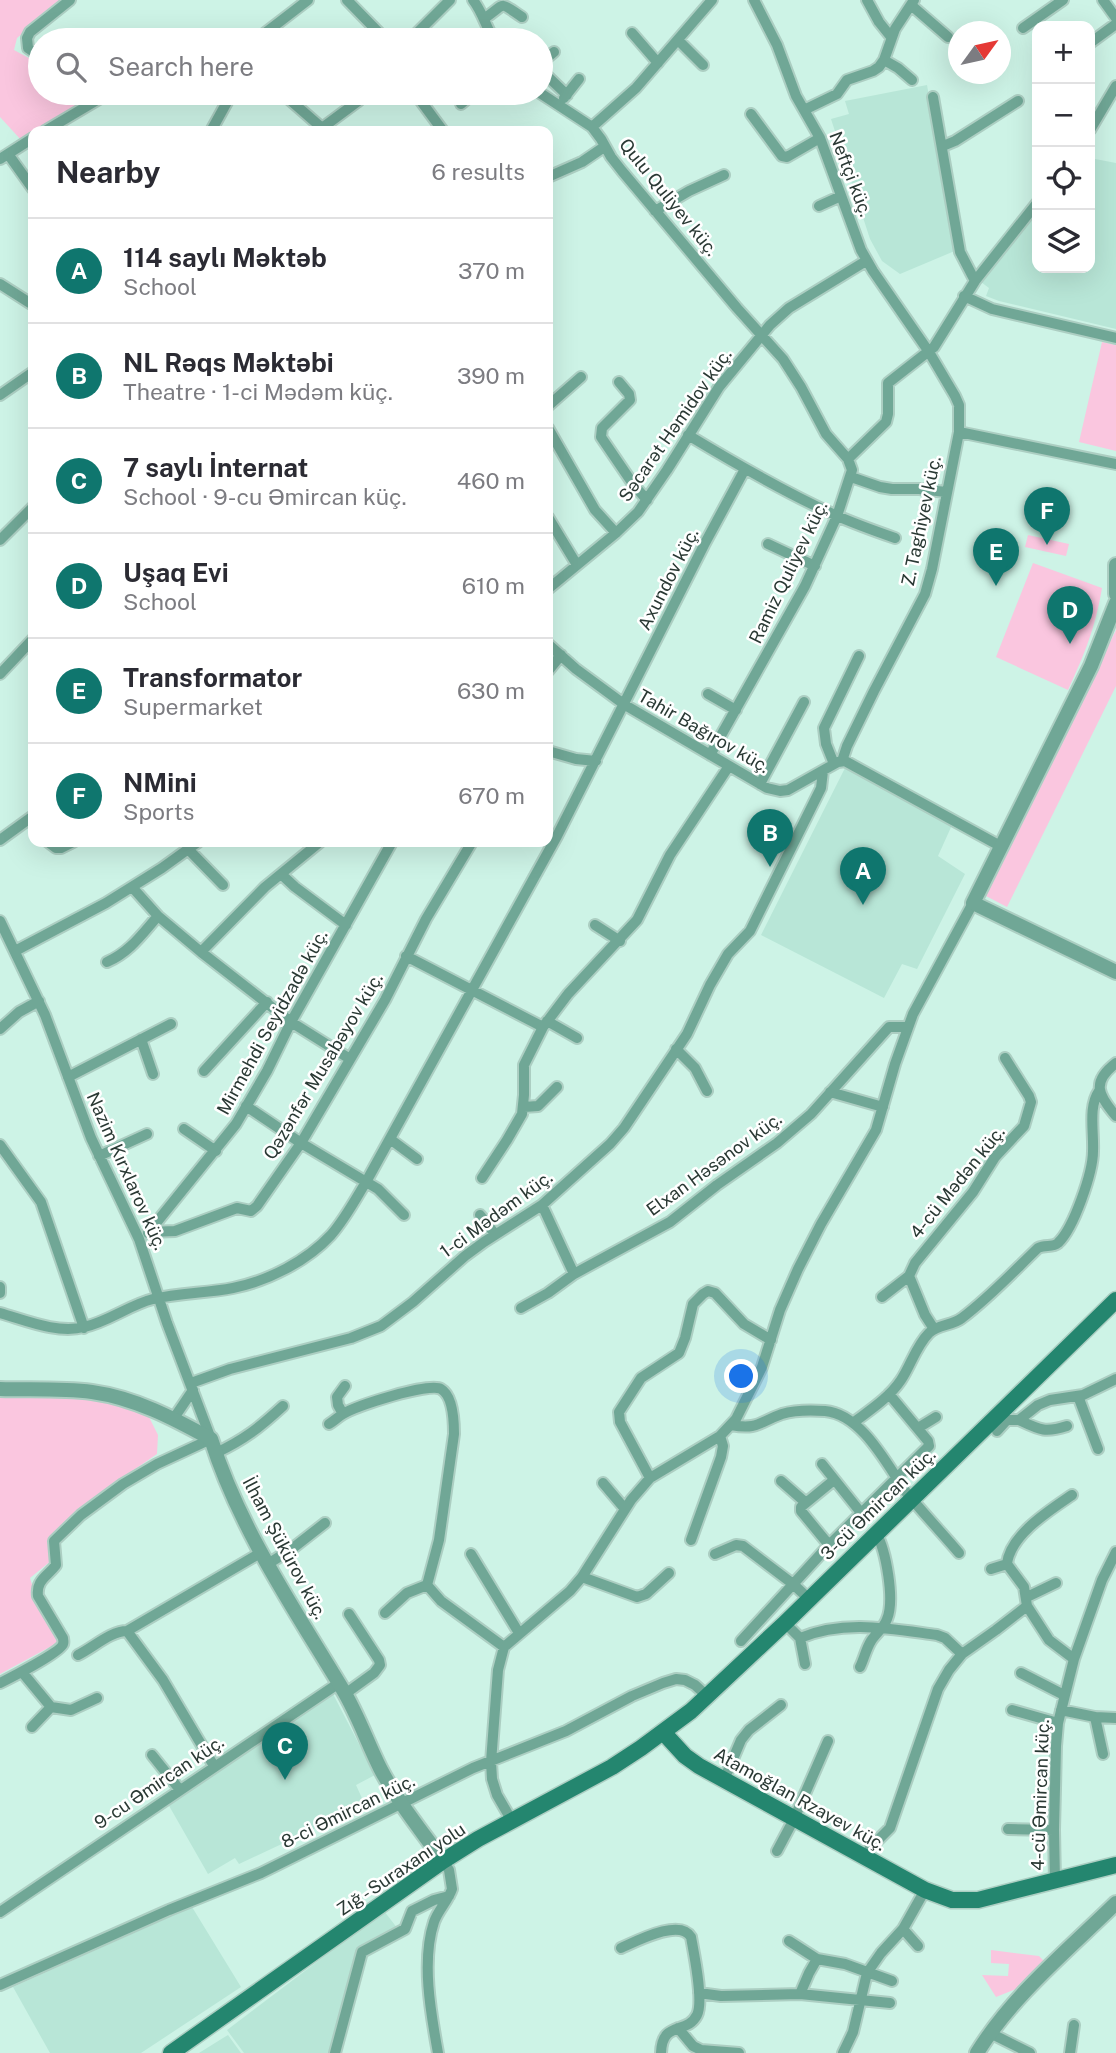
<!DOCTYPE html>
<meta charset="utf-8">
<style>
body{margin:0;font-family:"Public Sans",sans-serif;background:#f2f2f3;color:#2b2b33}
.controls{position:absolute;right:21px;top:21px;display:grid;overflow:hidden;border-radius:14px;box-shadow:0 7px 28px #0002}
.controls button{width:63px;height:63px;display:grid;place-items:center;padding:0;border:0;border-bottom:2px solid #e1e1e2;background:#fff;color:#2b2b33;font:35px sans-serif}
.compass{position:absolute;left:948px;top:21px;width:63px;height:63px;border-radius:50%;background:#fff;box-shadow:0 7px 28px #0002;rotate:57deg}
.you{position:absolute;left:742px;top:1377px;width:24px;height:24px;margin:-18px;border:5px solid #fff;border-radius:50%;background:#1a73e8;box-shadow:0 0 0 10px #1a73e833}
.badge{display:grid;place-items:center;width:46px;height:46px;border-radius:50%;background:#0f766e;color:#fff;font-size:23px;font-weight:700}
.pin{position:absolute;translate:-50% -58px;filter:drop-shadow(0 2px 4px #0008)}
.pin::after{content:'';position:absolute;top:37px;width:24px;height:21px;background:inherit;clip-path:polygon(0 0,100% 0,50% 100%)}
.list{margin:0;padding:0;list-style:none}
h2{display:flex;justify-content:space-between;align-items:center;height:91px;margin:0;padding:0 28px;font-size:30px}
h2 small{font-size:23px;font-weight:400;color:#7c7c81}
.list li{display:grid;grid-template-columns:46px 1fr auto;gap:21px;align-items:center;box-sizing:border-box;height:105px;padding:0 28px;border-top:2px solid #e1e1e2}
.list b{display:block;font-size:26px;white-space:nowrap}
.list p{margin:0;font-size:23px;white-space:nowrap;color:#7c7c81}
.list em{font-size:23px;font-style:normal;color:#7c7c81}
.icon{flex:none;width:38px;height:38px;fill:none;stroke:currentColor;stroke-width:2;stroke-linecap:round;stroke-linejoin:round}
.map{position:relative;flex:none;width:1116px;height:2053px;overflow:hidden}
.search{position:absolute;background:#fff;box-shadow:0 7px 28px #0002;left:28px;top:28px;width:525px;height:77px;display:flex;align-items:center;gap:18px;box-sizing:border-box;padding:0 24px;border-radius:38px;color:#7c7c81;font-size:26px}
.panel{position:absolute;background:#fff;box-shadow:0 7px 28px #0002;left:28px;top:126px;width:525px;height:721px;border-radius:14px}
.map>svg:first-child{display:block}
.built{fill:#b8e6d7}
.green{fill:#fac6df}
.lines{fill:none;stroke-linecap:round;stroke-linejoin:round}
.minor-casing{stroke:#accec2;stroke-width:14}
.tertiary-casing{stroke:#accec2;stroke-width:18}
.secondary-casing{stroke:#accec2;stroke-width:19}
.minor{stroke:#70a796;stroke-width:10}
.tertiary{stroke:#70a796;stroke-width:14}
.secondary{stroke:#24866f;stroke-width:16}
.labels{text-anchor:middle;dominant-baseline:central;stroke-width:5;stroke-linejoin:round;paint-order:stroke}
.street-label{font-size:18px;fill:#2a3934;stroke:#fff}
</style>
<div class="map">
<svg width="1116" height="2053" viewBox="0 0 1116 2053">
<rect width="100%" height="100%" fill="#cdf3e6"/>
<path class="built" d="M927,85L957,250L900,274L882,261L870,239L831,119L849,114L845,101Z
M1090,158L1116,163V329L999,301L986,296L989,288L981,282L1037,209V268H1090Z
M845,768L952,825L938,856L965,874L917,969L902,964L884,998L761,935Z
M333,1694L375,1775L356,1785L365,1805L239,1864L235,1858L208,1874L168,1804Z
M192,1907L241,1987L141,2053H50L13,1987Z
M384,1911L398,1929L360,1948L329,2053H244L227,2030Z
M228,2035L241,2053H199L223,2038Z"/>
<path class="green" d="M0,0H64L17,38L14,50L40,64V93H90V97L37,131H33V134L22,141L0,117Z
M1102,342L1116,345V451L1079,442Z
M1028,535L1069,544L1066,556L1025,547Z
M1033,563L1102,588C1095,629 1085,653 1068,690L996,657Z
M1116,630V686L1007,907L986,896Z
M75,1394L146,1411L158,1435L157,1454L90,1500L51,1538L52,1560L30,1578L36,1598L61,1641L0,1674V1397Z
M991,1950L1039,1956L1045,1962L1016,1989L996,1997L982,1975L1008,1976L1009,1964L991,1963Z"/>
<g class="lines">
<g class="minor-casing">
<path id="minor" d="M347,0L386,40
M473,0C483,13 486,27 494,40
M754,0L777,45L796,96L820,138L861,250L873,271L929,352L955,396L959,405V432
M867,0L879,22L891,37
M1103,0L1116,18
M911,5L948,37
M485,18C507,3 498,1 522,17
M1023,28L1063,0
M632,33L658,63
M256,40L308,0
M410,40L450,0
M678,40L703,65
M1090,43L1116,24
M40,56L28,48L27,38L30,32L70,0
M884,60L898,68L912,80
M541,63L554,52
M541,70L567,95
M282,93L322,128
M415,93L443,131
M540,93L592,127L601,139L611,157L622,171L737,308L783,359L801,387L826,434L848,459L852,470L837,516L805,586L710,755
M933,97L960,252L975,281
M564,98L579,79
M461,104L474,93
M804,110L837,94L847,80L873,71L879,67L884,60L895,29L914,0
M751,114L782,156L787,157L820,138
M592,127L636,88L712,0
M1090,130L1116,86
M45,131L109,93
M211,131L232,93
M318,131L357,102L367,93
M943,146L955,141L1018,101
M8,154L33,189
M0,159L33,138
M548,177L582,162L604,147
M819,206L841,196
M655,211L689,191L724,175
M0,284L33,305
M964,296L992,309L1116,338
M619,382L629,394L630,400L602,428L601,437L633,484L647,500
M0,395L33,372
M548,406L581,377
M548,428L595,510L616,533
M688,435C736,464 784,492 835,515C855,524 875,531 895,538
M848,459L886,422L888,414V383L934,347L975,281L1037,203
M851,477L880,487L892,489H919L946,492
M548,517L577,565
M0,540L33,507
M768,544L815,566
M548,589L616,533L638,512L667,470L719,387L770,325L789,308L866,261
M548,644L576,669L625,705L767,788L780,791L788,790L838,762L845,761L1002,847
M548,671L561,655
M0,674L33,639
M708,694L736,710
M548,751L576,759L596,761
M842,761L847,746L874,691L925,594L932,569L959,432L1116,464
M834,764L826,744L824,728L859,656
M760,784L804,702
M0,840L33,816
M48,842L56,848H61L73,842
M188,849L223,885
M281,874L295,887L346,925
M132,887L158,916L201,952L291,1022L350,1059
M0,921L45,1015L91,1138L139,1239L167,1323L211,1439L157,1464L123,1484L81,1515L54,1541L56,1565C47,1577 36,1580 38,1596L63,1638C63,1640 64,1642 63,1644C61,1652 10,1678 0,1683
M595,925L620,941
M15,951L106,903L162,868L198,842
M201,952L265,887L320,842
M406,956L543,1027
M107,962C130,952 142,934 158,916
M547,1021L577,1038
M0,1029L19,1012L39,1001
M141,1039L153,1074
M676,1049L695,1068L707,1091
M1116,1063C1091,1082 1098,1095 1116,1116
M204,1071L267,1002
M68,1077L171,1024
M830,1092L883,1107
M246,1106L301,1143L378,1189L404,1215
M524,1107L538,1106L557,1087
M184,1129L216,1151
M390,1139L417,1159
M0,1145L41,1202L84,1328
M99,1156L147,1134
M482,1178L507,1140L522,1114L524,1095V1065L543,1027L568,994L637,920L670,855L729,766
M542,1205L574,1274
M480,1215L495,1234
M150,1232L175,1231L237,1208L251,1211L257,1206L301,1143L385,1000L426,919L472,842
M148,1233L236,1124L267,1071L291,1022L392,842
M0,1287V1293
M882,1297L909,1276
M521,1308L548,1293L574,1274L670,1222L717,1185L777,1143L811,1114L889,1027H908
M0,1313C25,1320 57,1334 84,1327C108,1322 129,1305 153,1299C180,1293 207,1293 233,1288C268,1281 307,1261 331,1235C345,1219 355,1200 366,1182L557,836L704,545L745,469
M934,1329L925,1315L909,1276L915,1263L973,1192L995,1157L1024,1126L1031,1102L1029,1096L1005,1058
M191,1383L230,1369L351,1338L381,1326L413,1302L465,1256L484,1242L542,1205L610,1144L624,1128L687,1034L710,985L728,954L750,931L821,788L823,771
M1078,1396L1098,1449
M999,1413L1007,1420H1019L1038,1405L1050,1400L1083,1395L1116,1379
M343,1414L338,1405L337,1397L345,1386
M174,1418L193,1390
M1019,1420C1040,1430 1045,1433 1067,1426
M853,1423C870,1410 889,1398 901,1380C911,1365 916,1346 929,1333C938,1324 952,1326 962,1318C990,1297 1013,1272 1038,1248C1045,1244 1052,1248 1058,1243C1074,1228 1093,1172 1093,1151C1094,1132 1088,1107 1099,1091
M329,1424C334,1421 338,1417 343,1414C356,1406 429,1382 441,1389C453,1396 454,1421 454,1434L439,1540L427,1585
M731,1425C758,1430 759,1422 782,1414C795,1410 811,1410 825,1411C862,1414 887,1465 906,1492C923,1513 942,1533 959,1553
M918,1428L936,1417
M997,1431L1007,1420
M216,1453C245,1439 259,1428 283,1406
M822,1464L862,1514
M650,1478L620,1422L619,1412L641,1378L679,1353L685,1338L693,1304L703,1294L708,1291L715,1293L744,1324L771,1340
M781,1481L805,1502
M603,1483L625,1509
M1072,1495C1050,1510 1010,1535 1007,1564L1024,1587L1027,1606L1049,1640L1074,1659
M691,1540L721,1457L723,1446L720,1436
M829,1545L801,1511V1507L834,1480
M471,1554L519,1633
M715,1554L736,1545L743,1546L793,1584L809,1599
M268,1564L293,1548L325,1523
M991,1569L1007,1564
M582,1577L637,1597L646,1594L669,1573
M1027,1597L1056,1583
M385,1613L407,1593L427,1585L441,1601L504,1647
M785,1623L800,1638C844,1619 892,1629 937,1635L945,1638L962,1654
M127,1631L163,1680L214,1766
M800,1638L805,1664
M741,1641L829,1545L929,1446L928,1441L889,1394
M78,1655C94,1647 111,1631 127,1631L262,1552
M860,1667C864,1659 866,1649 871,1641C876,1633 884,1628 887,1619C895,1600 886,1550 876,1533
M22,1672L51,1707L71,1710L97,1698
M1021,1673L1064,1695
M345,1694L374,1673L380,1665L379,1660L349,1614
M1012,1710L1058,1723
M1061,1710L1095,1717L1103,1754
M1095,1717L1116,1718
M32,1727L51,1707
M152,1755L180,1790
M724,1780L741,1740L749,1730L781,1705
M512,1821L497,1795L492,1779L491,1762L498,1670L504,1647L570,1591L582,1577L631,1500L650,1478L720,1436L736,1419L762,1367L780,1310L798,1269L821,1224L876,1130L895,1064L913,1014L973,903
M1008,1829L1054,1830
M777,1851L794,1819L828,1741
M864,1858L870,1848L890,1828L938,1689L949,1670L962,1654L996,1630L1027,1606
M1055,1882L1054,1830L1056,1746L1058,1723L1074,1659L1102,1580L1116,1552
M0,1912L339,1683
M903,1929L918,1946
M789,1941L817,1959L845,1964L892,1981
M621,1948C637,1941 680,1918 691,1937C694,1954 704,2001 697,2015C687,2035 662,2020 661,2053
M0,1985L169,1910L261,1873L473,1768L566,1731L632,1696L663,1683L676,1679L685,1680L695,1685L707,1696
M699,1993L721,1996L800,1994L890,2003
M800,1994L809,1973L817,1959
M678,2028L693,2046L701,2050L739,2053
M990,2033L1030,2053
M335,2053L362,1952L405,1929L412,1911L434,1900L449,1896
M438,2053C431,2014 421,1961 434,1922C438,1910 448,1901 452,1889L449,1870L443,1861
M843,2053L853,2032L867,1973L881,1953L903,1929L925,1890
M1070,2053L1074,2025"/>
</g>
<g class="tertiary-casing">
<path id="tertiary" d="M1116,565V594
M1116,603L1091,666L973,903L1116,972
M0,1389C30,1390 61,1388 92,1392C135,1398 173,1418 211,1439C240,1530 295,1610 343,1690C358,1715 367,1742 380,1768C397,1801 421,1830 443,1861
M977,2053C1012,1996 1068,1950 1116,1903"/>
</g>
<g class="secondary-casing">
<path id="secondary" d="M663,1732L685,1756L699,1766L925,1890L952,1900H978L1116,1865
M171,2053L443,1861L478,1839L612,1767L641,1748L691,1711L785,1623L1116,1300"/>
</g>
<use href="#minor" class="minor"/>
<use href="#tertiary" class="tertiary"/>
<use href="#secondary" class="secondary"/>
</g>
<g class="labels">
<g class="street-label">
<text transform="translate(851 174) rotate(69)">Neftçi küç.</text>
<text transform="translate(669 197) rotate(51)">Qulu Quliyev küç.</text>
<text transform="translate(675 425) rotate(-55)">Səcarət Həmidov küç.</text>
<text transform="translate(921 521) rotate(-78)">Z. Taghiyev küç.</text>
<text transform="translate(788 572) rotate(-64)">Ramiz Quliyev küç.</text>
<text transform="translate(668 579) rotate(-63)">Axundov küç.</text>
<text transform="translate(704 731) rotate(30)">Tahir Bağırov küç.</text>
<text transform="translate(272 1022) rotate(-61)">Mirmehdi Seyidzadə küç.</text>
<text transform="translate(323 1066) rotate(-59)">Qəzənfər Musabəyov küç.</text>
<text transform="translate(714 1164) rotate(-36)">Elxan Həsənov küç.</text>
<text transform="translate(127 1171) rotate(66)">Nazim Kırxlarov küç.</text>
<text transform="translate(957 1182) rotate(-51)">4-cü Mədən küç.</text>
<text transform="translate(496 1214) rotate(-36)">1-ci Mədəm küç.</text>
<text transform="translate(878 1504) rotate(-44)">3-cü Əmircan küç.</text>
<text transform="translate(285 1548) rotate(62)">İlham Şükürov küç.</text>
<text transform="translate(159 1782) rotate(-34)">9-cu Əmircan küç.</text>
<text transform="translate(1040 1795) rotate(-88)">4-cü Əmircan küç.</text>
<text transform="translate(800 1799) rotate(29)">Atamoğlan Rzayev küç.</text>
<text transform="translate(348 1811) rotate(-26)">8-ci Əmircan küç.</text>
<text transform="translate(401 1869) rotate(-34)">Zığ - Suraxanı yolu</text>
</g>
</g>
</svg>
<div class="controls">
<button>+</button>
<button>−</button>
<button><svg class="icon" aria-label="locate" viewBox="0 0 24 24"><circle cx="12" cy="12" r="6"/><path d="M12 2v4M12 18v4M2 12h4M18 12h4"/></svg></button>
<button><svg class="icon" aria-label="layers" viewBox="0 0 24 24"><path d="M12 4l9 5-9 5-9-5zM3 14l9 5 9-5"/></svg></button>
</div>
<svg class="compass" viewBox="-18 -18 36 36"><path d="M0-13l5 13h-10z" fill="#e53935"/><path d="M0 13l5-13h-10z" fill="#7c7c81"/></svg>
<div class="you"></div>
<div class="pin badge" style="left:863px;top:905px">A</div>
<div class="pin badge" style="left:770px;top:867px">B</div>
<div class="pin badge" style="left:285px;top:1780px">C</div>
<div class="pin badge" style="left:1070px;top:644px">D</div>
<div class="pin badge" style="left:996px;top:586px">E</div>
<div class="pin badge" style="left:1047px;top:545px">F</div>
<div class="search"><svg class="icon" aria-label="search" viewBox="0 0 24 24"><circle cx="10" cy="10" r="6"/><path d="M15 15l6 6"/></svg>Search here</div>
<section class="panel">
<h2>Nearby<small>6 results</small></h2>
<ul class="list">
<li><span class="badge">A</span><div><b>114 saylı Məktəb</b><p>School</p></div><em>370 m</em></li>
<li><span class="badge">B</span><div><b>NL Rəqs Məktəbi</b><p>Theatre · 1-ci Mədəm küç.</p></div><em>390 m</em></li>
<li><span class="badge">C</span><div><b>7 saylı İnternat</b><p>School · 9-cu Əmircan küç.</p></div><em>460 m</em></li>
<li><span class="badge">D</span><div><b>Uşaq Evi</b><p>School</p></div><em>610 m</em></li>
<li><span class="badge">E</span><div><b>Transformator</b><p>Supermarket</p></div><em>630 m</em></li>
<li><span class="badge">F</span><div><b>NMini</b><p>Sports</p></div><em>670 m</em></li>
</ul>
</section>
</div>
